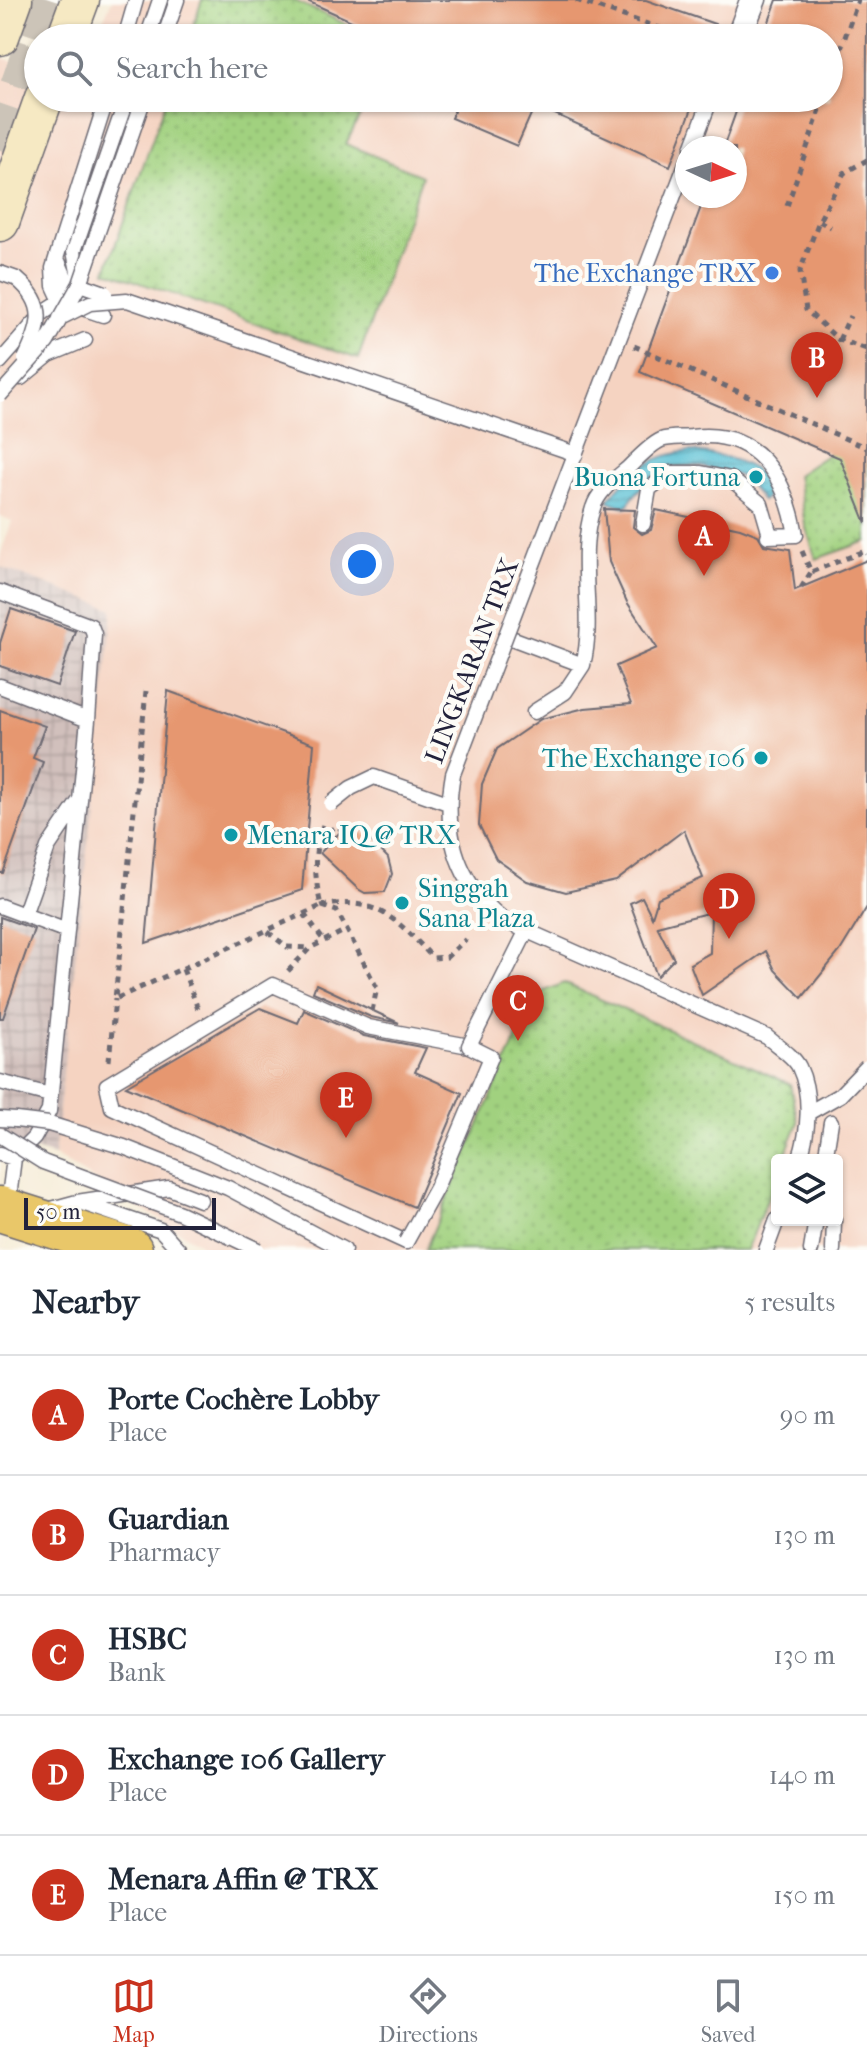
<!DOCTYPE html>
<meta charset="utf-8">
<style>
body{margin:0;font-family:"IM FELL French Canon",serif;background:#f2f2f3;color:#1f2937}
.controls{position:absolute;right:24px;bottom:24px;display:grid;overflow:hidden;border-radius:8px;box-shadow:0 2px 6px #0004}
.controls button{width:72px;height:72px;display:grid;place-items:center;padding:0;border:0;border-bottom:2px solid #e0e1e3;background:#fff;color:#1f2937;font:40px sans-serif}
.compass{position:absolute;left:675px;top:136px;width:72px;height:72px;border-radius:50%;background:#fff;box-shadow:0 2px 6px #0004;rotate:94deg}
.scale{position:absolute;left:24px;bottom:20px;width:192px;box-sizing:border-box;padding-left:8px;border:4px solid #22223b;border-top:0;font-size:22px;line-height:28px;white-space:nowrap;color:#22223b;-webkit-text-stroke:6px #fdfcf7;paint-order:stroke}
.you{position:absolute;left:362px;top:564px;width:28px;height:28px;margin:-20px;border:6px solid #fff;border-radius:50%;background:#1a73e8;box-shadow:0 0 0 12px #1a73e833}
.badge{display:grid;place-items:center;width:52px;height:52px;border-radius:50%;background:#c8321e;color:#fff;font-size:26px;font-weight:700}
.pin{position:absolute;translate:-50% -66px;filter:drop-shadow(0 2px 4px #0008)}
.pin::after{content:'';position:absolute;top:42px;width:28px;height:24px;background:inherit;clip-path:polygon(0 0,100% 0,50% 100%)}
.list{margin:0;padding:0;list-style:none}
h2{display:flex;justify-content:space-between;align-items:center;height:104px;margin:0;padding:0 32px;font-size:34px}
h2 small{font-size:26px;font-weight:400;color:#747a83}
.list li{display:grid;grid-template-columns:52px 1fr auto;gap:24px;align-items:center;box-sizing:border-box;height:120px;padding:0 32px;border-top:2px solid #e0e1e3}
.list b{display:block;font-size:30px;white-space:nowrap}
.list p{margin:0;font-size:26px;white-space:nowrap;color:#747a83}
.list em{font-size:26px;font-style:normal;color:#747a83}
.icon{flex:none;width:44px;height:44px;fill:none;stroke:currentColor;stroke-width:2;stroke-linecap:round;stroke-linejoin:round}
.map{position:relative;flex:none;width:867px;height:1250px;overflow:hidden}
.search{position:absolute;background:#fff;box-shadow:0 2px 6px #0004;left:24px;right:24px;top:24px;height:88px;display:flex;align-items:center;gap:20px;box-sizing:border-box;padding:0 28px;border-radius:44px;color:#747a83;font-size:30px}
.sheet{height:704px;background:#fff}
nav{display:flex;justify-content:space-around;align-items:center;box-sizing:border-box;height:112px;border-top:2px solid #e0e1e3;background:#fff;font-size:22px;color:#747a83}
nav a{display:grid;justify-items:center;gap:4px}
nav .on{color:#c8321e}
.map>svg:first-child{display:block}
.built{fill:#f5d3c1;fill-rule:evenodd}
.industrial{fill:url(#industrial-grid)}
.grass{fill:url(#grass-dots);stroke:#627a5d;stroke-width:2}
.water{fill:url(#water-rules);stroke:#3c7088;stroke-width:2}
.building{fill:#e6976f}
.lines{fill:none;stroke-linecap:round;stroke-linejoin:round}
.motorway-tunnel{stroke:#ccc4b8;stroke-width:44;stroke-dasharray:44 22;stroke-linecap:butt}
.service-casing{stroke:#6c6972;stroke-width:17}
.secondary-casing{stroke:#6c6972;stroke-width:41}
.primary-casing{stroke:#6c6972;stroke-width:47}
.path{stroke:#6c6972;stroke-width:5;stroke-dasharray:6 6;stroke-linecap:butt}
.service{stroke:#fff;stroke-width:14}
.secondary{stroke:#f6e9c3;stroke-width:38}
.primary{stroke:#e9c769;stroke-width:44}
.service-bridge-casing{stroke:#6c6972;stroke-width:17;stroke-linecap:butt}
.service-bridge{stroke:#fff;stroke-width:14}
.shop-dot{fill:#3f7fe0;stroke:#fdfcf7;stroke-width:3}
.culture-dot{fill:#0f9aa8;stroke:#fdfcf7;stroke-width:3}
.labels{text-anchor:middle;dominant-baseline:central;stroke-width:8;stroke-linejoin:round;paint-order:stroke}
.shop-label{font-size:26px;fill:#366cbe;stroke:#fdfcf7;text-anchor:end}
.culture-label{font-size:26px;fill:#0d838f;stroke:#fdfcf7;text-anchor:end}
.street-label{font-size:26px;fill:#22223b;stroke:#fdfcf7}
</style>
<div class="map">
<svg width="867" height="1250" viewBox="0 0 867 1250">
<defs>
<pattern id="industrial-grid" width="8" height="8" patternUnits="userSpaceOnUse" patternTransform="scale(2)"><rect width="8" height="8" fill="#d1c0bc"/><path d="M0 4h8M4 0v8" fill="none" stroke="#b3a5a2"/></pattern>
<pattern id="grass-dots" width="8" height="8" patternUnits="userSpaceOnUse" patternTransform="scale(2)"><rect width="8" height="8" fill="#a1d17f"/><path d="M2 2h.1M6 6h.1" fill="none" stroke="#8ab36f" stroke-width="1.8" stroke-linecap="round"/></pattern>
<pattern id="water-rules" width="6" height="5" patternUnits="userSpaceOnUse" patternTransform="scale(2)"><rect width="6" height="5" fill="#57bfd4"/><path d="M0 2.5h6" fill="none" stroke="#489bad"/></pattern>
</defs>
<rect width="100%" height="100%" fill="#fdfcf7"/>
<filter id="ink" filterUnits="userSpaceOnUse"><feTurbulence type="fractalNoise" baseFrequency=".0125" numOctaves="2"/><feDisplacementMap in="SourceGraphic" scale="16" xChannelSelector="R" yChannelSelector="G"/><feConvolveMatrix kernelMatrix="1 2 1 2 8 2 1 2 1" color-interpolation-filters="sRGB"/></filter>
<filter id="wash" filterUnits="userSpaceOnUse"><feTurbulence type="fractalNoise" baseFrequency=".006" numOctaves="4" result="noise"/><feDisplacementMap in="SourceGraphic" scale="32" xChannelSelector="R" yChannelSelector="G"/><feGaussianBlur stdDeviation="1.8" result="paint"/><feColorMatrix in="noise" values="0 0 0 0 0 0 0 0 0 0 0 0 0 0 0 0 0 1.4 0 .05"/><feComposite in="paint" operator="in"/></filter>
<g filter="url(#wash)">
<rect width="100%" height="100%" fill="#f6ecd7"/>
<path class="built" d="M112,0H867V1250H210L54,1156L112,610L0,567V556L12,521L0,516V57L38,71V98H829V38H95ZM687,148H735V196H687ZM777,1160H837V1220H777Z"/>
<path class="industrial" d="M0,567L113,609L54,1156L0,1139Z"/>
<path class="grass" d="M202,0H293L361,31L358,38H189Z
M167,98H359L367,101L346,144L422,176L358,359L106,271Z
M855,436L867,464V541L816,559L805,525L797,475Z
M564,983L790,1084L798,1123L783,1160H777V1175L747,1250H425L535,995Z"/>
<path class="water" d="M691,451C726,456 754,461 776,490L762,501C756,494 749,482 741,477C735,473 724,472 716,470C673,459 651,470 626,507L608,501C627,471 656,454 691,451Z"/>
<g id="blocks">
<path class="building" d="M305,0H646L726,28L723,38H389Z
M777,0H867L866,523L840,458L640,372L705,196H735V148H723L741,98H829V38H763Z
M460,98H696L670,166L535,105L517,146L451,118Z
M604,509L635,510L633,527L642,534L651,530L656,510L740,528L758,535L764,545L790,549L795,590L867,560V907L840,951L802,998L775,970L766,951L702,995L690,964L710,953L711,912L657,926L674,959L657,976L630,903L642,897L652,917L658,898L703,878L684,830L616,881L566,892L527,881L496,859L479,825L482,784L497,749L541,719L585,708L631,704L616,666L657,648L627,602L609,562Z
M11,609L75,631L57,686L0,666V643Z
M168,691L314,744L302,890L146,943Z
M0,710L45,726L33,758L43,762L3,873H0Z
M350,827L359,828L388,858L392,874L385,892L365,893L358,889L320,853L342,830Z
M0,917L34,929L3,1018H0Z
M316,984L399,1023L371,1017L313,992Z
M260,1008L298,1023L304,1010L364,1036L426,1048L415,1072L462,1093L414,1207L126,1086Z"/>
</g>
</g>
<g filter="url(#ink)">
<use href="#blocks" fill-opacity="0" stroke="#6c6972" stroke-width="2"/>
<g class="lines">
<path class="motorway-tunnel" d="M39,38L52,0
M0,150L38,41"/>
<g class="service-casing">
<path id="service" d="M751,20L759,0
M125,38L136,0
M147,38L160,0
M164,38L177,0
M733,38L747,0
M692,148L711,98
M58,261L69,286L87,293
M0,273L17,279
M86,286L79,277L74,251L127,98
M61,301L54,286L53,268L107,98
M0,362L44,312L61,301L103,315
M21,378L49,355L85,340
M643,524L649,489L670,473H701L731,479L761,504L770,535
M0,592L91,626L94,634L88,720L0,686
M506,636L583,665C596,614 576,559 593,508C598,491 615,479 628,468C637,459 650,445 661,440C669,437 682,438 691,437C757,428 786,477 796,535L768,536
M534,712L565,692L583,665
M0,906L67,931
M24,915L48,847L79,801
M0,1082L50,1095
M0,1119L16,1120
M49,1124L124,1147L228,1188L344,1250
M0,1154L14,1158L34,1138L49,1111L88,720
M825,1160L831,1122
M82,1203L161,1230L179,1250
M8,1205L14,1158
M44,1211L77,1202L169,1188L200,1200
M406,1242L112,1107L107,1085L273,985L368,1027L469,1046
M766,1250L777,1220
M811,1250L816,1220
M833,1250L834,1220"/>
</g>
<g class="secondary-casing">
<path id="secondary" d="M0,36L13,0
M66,38L80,0
M0,222L44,98"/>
</g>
<g class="primary-casing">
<path id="primary" d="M0,1209L130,1250"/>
</g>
<path class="path" d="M576,0L689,38
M829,83L858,0
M867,160L844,173L819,221L800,271L806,310L839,340L867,349
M787,206L824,98
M819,221L831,227
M839,340L850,316
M634,346L867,448
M802,551L811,572L865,551L867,554
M801,588L811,572
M146,691L115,999L321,906C314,874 312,850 325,820
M321,829L337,839
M329,831L337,826L355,841
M321,906C376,895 399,921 433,958L447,957L466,939
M322,906L337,911L377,988L372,1011
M304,914L324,941
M268,932L287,947L309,948
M183,969L198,1009
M288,971L310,948L346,930
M109,1061L115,999"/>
<use href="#service" class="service"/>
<use href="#secondary" class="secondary"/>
<use href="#primary" class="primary"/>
<g class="service-bridge-casing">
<path id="service-bridge" d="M687,161L453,774C442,834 457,885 507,922L767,1037C776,1045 794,1056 799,1067C812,1094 809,1133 799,1160
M17,279C48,305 41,326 25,359
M80,284L105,293
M60,318L90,303L127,300L576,454
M0,395L47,342L80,284L144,98
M331,804L351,788L374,777L448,803
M808,1113L840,1095L867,1067
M16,1120L49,1124
M0,1135L43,1162L180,1213L258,1250
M406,1242L436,1188L491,1057L469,1046L526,932"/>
</g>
<use href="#service-bridge" class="service-bridge"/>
</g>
</g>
<circle class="shop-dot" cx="772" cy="273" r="8"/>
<g class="culture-dot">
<circle cx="756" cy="477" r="8"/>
<circle cx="761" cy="758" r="8"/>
<circle cx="231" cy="835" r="8"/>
<circle cx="402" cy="903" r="8"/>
</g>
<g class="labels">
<g class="shop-label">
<text x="756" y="273">The Exchange TRX</text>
</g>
<g class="culture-label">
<text x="740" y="477">Buona Fortuna</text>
<text x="745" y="758">The Exchange 106</text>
<text x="247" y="835" text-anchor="start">Menara IQ @ TRX</text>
<text x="418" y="888" text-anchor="start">Singgah<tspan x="418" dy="30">Sana Plaza</tspan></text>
</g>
<g class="street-label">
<text transform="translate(472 661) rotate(-69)">LINGKARAN TRX</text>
</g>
</g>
</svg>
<div class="controls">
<button><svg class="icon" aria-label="layers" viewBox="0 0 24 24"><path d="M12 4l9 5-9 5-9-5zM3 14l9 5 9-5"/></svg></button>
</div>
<svg class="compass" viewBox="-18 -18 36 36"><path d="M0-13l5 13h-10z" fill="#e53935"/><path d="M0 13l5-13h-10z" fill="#747a83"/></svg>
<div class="scale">50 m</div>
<div class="you"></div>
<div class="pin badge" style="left:704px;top:576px">A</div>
<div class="pin badge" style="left:817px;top:398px">B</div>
<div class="pin badge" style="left:518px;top:1041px">C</div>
<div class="pin badge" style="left:729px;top:939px">D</div>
<div class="pin badge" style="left:346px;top:1138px">E</div>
<div class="search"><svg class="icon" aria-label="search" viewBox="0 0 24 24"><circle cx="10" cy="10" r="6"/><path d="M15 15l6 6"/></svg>Search here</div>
</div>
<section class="sheet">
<h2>Nearby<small>5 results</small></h2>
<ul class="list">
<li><span class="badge">A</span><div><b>Porte Cochère Lobby</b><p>Place</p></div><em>90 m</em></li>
<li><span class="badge">B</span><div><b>Guardian</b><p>Pharmacy</p></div><em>130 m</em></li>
<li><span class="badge">C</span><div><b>HSBC</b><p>Bank</p></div><em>130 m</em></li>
<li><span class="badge">D</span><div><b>Exchange 106 Gallery</b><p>Place</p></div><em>140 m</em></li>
<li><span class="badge">E</span><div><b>Menara Affin @ TRX</b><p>Place</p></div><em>150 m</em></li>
</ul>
</section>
<nav>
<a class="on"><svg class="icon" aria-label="map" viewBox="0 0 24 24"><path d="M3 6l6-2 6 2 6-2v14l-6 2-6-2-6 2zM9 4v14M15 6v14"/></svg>Map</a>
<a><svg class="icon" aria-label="directions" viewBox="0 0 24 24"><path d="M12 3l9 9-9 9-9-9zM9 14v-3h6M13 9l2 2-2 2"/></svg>Directions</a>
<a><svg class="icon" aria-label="saved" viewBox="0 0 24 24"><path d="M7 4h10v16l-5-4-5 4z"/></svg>Saved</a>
</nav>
